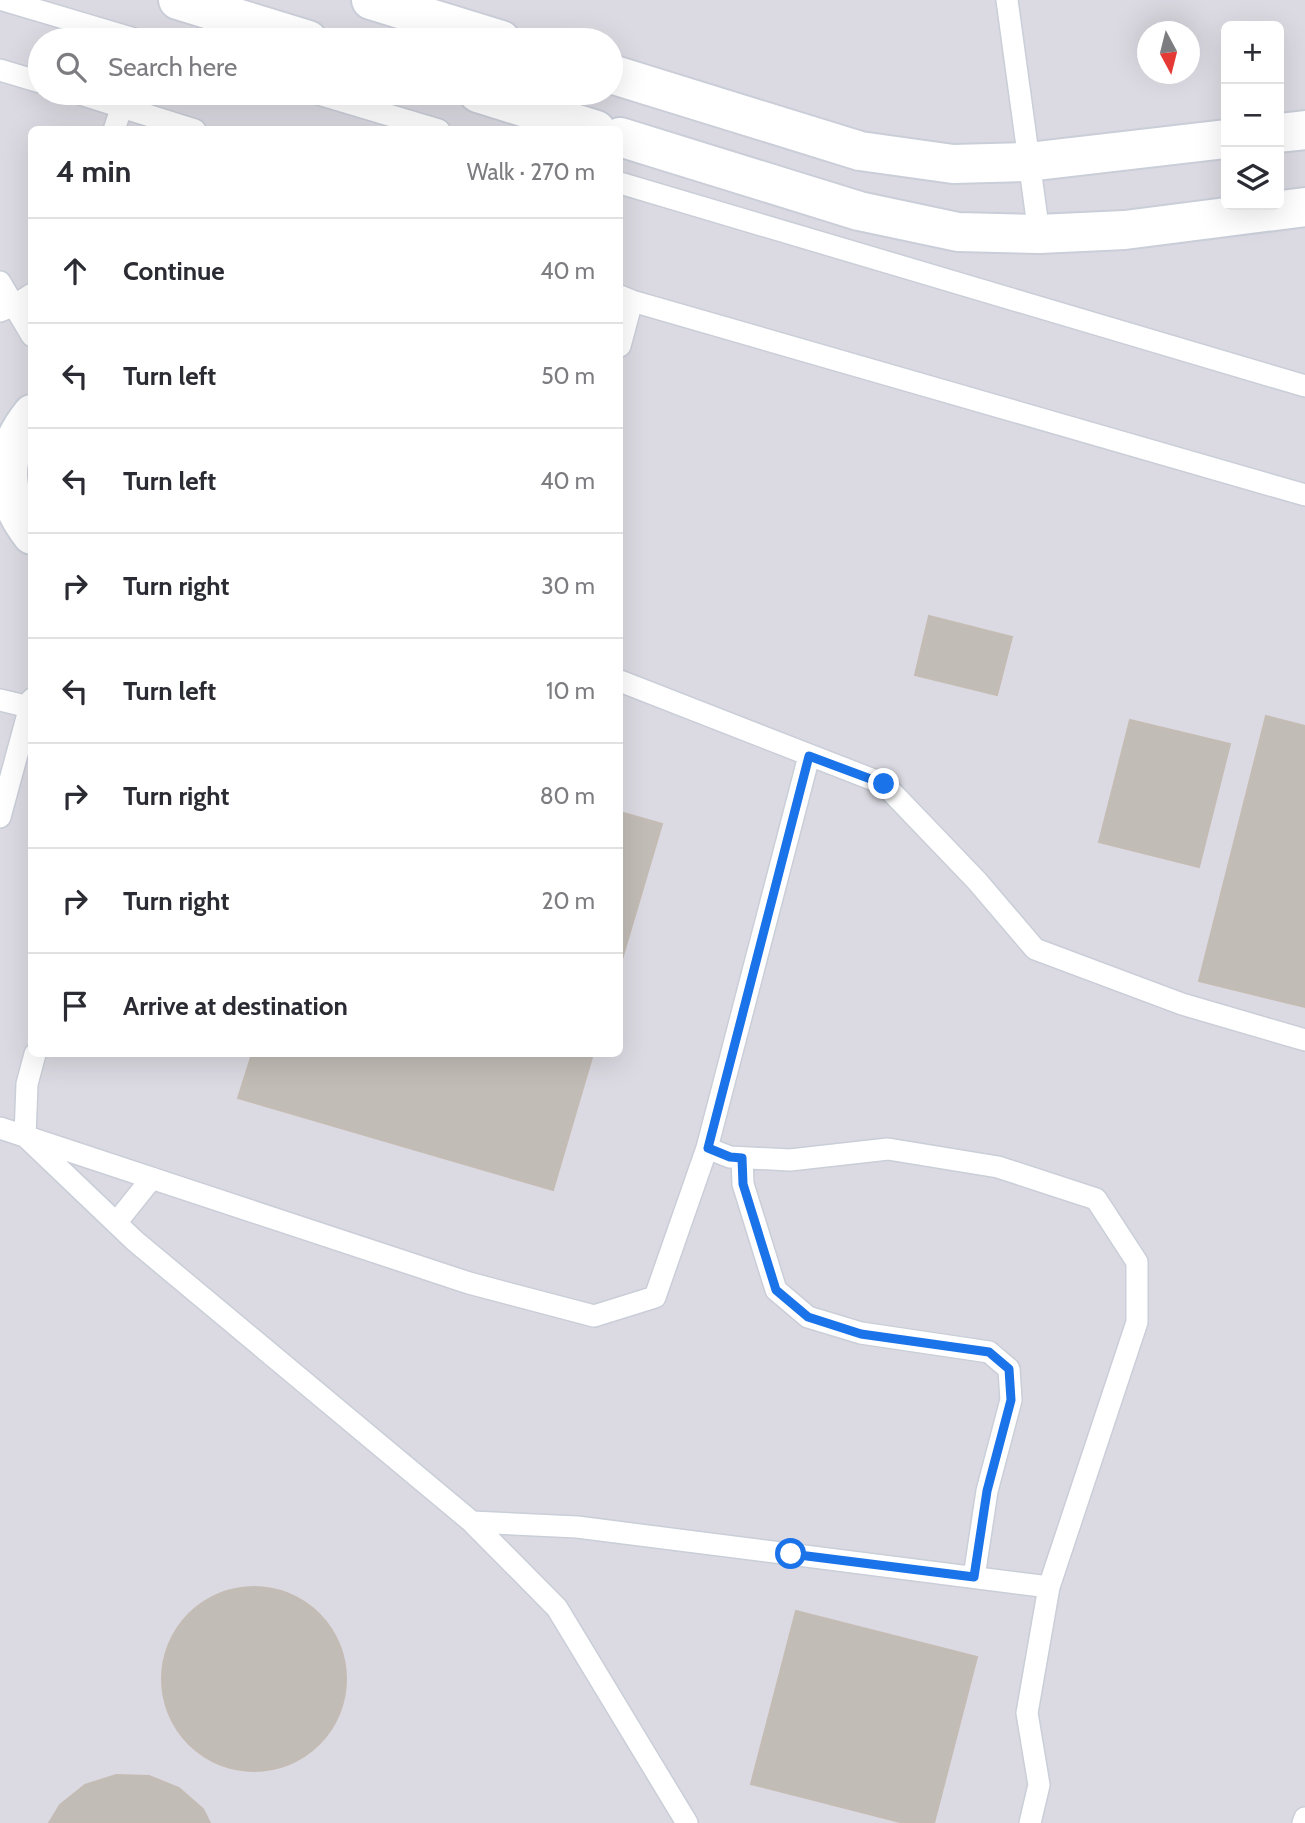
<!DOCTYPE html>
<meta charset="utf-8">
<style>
body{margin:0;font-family:Cabin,sans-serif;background:#f7f7f7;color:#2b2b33}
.controls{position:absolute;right:21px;top:21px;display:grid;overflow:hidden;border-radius:10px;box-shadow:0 7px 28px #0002}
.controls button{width:63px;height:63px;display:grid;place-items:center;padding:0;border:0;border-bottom:2px solid #e1e1e2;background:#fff;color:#2b2b33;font:35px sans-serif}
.compass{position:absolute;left:1137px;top:21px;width:63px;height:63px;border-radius:50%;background:#fff;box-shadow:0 7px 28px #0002;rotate:173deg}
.stop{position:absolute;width:21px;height:21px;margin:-16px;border:5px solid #1a73e8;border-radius:50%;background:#fff}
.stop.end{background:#1a73e8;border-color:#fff;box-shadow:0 2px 7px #0008}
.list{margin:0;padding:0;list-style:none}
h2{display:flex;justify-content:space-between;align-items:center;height:91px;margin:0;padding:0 28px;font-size:30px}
h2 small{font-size:23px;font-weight:400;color:#7c7c81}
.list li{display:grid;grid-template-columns:46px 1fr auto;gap:21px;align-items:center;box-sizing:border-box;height:105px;padding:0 28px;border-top:2px solid #e1e1e2}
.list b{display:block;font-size:26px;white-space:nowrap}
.list em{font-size:23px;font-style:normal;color:#7c7c81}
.icon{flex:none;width:38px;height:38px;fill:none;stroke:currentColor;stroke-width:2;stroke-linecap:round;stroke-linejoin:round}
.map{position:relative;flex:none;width:1305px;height:1823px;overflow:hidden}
.search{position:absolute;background:#fff;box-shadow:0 7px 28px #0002;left:28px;top:28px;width:595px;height:77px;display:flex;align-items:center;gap:18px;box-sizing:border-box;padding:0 24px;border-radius:38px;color:#7c7c81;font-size:26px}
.panel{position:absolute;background:#fff;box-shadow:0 7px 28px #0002;left:28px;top:126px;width:595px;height:931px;border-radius:10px}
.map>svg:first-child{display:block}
.industrial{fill:#dbdae2;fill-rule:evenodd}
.building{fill:#c1bcb6;stroke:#c4bcb4;stroke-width:2}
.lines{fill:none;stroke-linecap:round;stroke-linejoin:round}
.service-casing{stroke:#c9ced8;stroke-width:24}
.minor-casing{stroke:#c9ced8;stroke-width:42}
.service{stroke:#fff;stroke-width:21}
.minor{stroke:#fff;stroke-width:38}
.route{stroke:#1a73e8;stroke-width:9}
</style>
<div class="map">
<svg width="1305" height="1823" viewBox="0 0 1305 1823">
<rect width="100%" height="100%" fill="#e9e0da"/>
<path class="industrial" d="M0,0H1305V1823H0ZM1226,26H1279V205H1226ZM1148,32H1190V74H1148ZM40,40H611V93H40ZM32,130H620V1054H32Z"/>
<path class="building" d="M929,616L1012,637L997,695L915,675Z
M1266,716L1305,726V1007L1199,981Z
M1130,720L1230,744L1199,867L1099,842Z
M620,812L662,824L620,966Z
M252,1054H593L553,1190L238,1098Z
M162 1679a92 92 0 1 1 184 0a92 92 0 1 1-184 0Z
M796,1611L977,1657L934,1823H904L751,1784Z
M116,1775L149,1776L179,1788L203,1809L210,1823H49L60,1805L85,1785Z"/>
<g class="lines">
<g class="service-casing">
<path id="service" d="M3,0L138,40
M1007,0L1039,234
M0,70L40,82
M77,93L195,130
M315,93L439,130
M114,130L122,106
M620,183L1305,386
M0,282L32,336
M620,296L632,301L620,346
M632,301L1305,495
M0,311L15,305L32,294
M620,681L884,784L977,881L1035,949L1182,1004L1305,1040
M0,700L29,707
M0,817L32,699
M35,1054L27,1084L25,1136L135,1241L472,1522L557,1608L687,1823
M0,1128L469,1283L594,1316L655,1297L707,1148L809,756
M707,1148L730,1157L790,1160L888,1149L998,1167L1096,1199L1137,1262V1322L1049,1587L1027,1713L1039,1785L1030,1823
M742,1158L743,1184L776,1290L808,1317L861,1333L989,1352L1009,1369L1011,1400L987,1491L974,1577
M116,1223L152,1178
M472,1522L577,1527L1049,1587
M1303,1823L1305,1818"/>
</g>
<g class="minor-casing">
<path id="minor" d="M178,0L308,40
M371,0L501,40
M611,74L860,151L953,164L1028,162L1226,139
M478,93L596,130
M1279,133L1305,130
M620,137L859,211L958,232L1039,234L1125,230L1305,207
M32,414C0,454 0,494 32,535"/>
</g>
<use href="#service" class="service"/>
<use href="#minor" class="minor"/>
</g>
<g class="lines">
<path class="route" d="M791,1554L974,1577L987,1491L1011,1400L1009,1369L989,1352L861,1334L808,1317L776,1290L743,1184L742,1158L730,1157L708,1148L809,756L884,784"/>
</g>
</svg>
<div class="controls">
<button>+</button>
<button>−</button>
<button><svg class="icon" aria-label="layers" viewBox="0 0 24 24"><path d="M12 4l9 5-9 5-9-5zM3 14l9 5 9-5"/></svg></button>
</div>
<svg class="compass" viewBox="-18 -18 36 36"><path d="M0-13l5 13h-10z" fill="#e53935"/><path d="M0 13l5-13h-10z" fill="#7c7c81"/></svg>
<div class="stop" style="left:791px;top:1554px"></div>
<div class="stop end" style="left:884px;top:784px"></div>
<div class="search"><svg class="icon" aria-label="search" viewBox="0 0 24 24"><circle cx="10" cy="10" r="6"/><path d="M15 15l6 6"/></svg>Search here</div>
<section class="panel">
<h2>4 min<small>Walk · 270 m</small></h2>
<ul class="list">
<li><svg class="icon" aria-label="ahead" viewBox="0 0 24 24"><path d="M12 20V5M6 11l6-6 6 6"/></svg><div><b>Continue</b></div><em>40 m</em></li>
<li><svg class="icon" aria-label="left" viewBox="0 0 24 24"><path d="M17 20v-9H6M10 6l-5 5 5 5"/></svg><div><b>Turn left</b></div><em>50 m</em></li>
<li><svg class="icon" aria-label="left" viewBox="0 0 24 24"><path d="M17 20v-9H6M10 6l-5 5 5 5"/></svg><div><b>Turn left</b></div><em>40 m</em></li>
<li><svg class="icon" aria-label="right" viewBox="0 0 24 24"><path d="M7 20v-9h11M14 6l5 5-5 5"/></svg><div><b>Turn right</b></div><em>30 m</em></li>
<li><svg class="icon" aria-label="left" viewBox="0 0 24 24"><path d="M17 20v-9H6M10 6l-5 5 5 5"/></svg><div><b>Turn left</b></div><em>10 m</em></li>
<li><svg class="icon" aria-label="right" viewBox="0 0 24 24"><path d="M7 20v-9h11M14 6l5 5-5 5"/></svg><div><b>Turn right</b></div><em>80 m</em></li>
<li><svg class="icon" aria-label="right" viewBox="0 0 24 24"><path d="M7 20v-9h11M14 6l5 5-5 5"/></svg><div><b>Turn right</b></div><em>20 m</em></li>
<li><svg class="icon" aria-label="arrive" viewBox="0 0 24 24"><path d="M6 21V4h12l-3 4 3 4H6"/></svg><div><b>Arrive at destination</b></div></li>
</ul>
</section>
</div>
